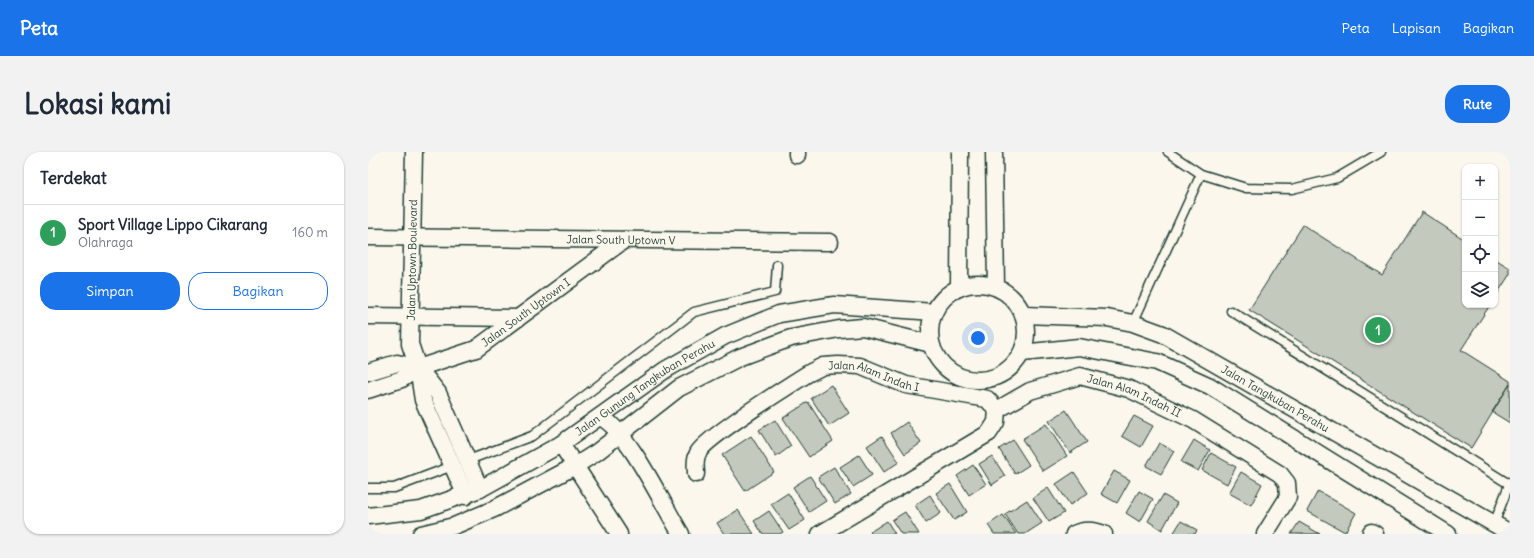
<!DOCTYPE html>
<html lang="id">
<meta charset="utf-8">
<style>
body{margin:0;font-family:Delius,sans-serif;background:#f2f2f3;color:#1f2937}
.controls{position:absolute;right:12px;top:12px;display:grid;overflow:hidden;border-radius:8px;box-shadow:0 1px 3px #0004}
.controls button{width:36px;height:36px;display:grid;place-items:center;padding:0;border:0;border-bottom:1px solid #e0e1e3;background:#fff;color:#1f2937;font:20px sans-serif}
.you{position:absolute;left:610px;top:186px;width:14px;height:14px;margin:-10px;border:3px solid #fff;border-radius:50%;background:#1a73e8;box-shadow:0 0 0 6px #1a73e833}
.badge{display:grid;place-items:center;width:26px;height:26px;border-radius:50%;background:#1a73e8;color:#fff;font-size:13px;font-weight:700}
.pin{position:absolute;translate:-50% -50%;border:2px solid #fff;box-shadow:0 1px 4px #0006}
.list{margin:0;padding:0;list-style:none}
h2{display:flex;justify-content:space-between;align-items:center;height:52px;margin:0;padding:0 16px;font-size:17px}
h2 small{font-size:13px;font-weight:400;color:#747a83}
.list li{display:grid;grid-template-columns:26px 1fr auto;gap:12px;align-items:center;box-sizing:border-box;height:56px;padding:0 16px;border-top:1px solid #e0e1e3}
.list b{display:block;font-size:15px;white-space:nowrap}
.list p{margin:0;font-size:13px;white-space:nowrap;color:#747a83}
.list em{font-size:13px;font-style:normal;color:#747a83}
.actions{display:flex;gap:8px;padding:12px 16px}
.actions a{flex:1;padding:9px 0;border:1px solid #1a73e8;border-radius:16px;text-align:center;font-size:14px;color:#1a73e8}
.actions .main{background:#1a73e8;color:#fff}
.icon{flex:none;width:22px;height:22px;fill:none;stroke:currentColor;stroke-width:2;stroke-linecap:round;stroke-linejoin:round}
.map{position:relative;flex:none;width:1142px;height:382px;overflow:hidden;border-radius:16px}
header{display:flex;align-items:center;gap:24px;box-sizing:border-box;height:56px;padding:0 20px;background:#1a73e8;color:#fff}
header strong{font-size:19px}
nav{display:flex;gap:22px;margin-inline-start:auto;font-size:14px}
.intro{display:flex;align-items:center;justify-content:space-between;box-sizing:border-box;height:96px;padding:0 24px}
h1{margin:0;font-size:28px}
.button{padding:10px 18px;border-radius:16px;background:#1a73e8;color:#fff;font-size:14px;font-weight:700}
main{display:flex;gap:24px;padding:0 24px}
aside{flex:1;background:#fff;border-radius:16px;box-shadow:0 1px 3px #0004}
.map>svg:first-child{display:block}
.building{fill:#c4c9be;stroke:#1f3d34}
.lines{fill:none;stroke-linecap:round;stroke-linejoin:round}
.service-casing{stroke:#1f3d34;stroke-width:11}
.minor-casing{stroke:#1f3d34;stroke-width:19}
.service{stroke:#fbf7ec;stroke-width:8}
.minor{stroke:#fbf7ec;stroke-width:16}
.labels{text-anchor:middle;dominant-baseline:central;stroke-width:3.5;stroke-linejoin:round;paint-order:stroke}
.street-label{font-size:11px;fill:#1f3d34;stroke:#fbf7ec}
</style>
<header>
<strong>Peta</strong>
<nav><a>Peta</a><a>Lapisan</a><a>Bagikan</a></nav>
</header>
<div class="intro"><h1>Lokasi kami</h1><a class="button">Rute</a></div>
<main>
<aside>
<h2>Terdekat<small></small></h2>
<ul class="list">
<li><span class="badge" style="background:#2e9e5b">1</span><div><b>Sport Village Lippo Cikarang</b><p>Olahraga</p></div><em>160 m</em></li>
</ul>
<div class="actions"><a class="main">Simpan</a><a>Bagikan</a></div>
</aside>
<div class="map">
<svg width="1142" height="382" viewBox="0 0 1142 382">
<rect width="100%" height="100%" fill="#fbf7ec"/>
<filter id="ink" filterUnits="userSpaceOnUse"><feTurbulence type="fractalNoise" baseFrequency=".025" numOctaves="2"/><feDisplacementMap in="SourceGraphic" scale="8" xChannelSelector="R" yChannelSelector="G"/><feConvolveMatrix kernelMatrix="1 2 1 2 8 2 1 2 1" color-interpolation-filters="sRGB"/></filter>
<g filter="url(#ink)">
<path class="building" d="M1054,60L1097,88V153H1122L1093,198L1142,229V232L1103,296L881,158L935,73L1014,123Z
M1127,107L1142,116V122L1127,145Z
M1142,232V271L1124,260Z
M463,233L481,261L461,274L443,246Z
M440,250L465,289L441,305L415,266Z
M698,258L719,290L702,301L681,269Z
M766,264L785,274L773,295L754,284Z
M407,268L423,294L408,305L391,278Z
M539,270L553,291L537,302L523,281Z
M678,272L699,304L675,319L654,287Z
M383,284L406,320L377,339L354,303Z
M514,284L531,310L516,320L499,294Z
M645,288L661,313L647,322L631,297Z
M826,288L842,298L830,319L813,310Z
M791,291L806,299L793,322L778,314Z
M843,301L868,315L859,332L834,318Z
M491,303L504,323L485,335L472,315Z
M624,304L637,324L624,333L611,312Z
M605,313L618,332L601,343L589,324Z
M466,315L483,342L467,352L450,325Z
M746,319L762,328L749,351L733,342Z
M706,320L720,341L702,353L688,332Z
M873,320L894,332L883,353L861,341Z
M442,324L458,349L441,360L425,335Z
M582,332L599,360L586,368L568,341Z
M680,336L696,361L681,370L665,346Z
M771,339L785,347L772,370L758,361Z
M950,339L988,361L977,380L939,359Z
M420,341L437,368L421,378L403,352Z
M562,343L573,361L558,371L547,353Z
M795,343L809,351L794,378L780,369Z
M659,348L674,371L657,382H650L637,362Z
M370,358L386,382H356L349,371Z
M401,359L415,380L412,382H395L386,369Z
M537,360L551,382H533L524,368Z
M635,363L648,382H626L620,373Z
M519,369L527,382H504L502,380Z
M813,369L829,378L827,382H805Z
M931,370L952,382H923Z"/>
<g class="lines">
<g class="service-casing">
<path id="service" d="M800,0L833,22L878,36L924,37L969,26L1013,0
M863,159L1141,332
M765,171L833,22
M98,309L164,284L326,160L407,140L409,113
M0,336H26L87,313
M1126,372L1142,330"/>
</g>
<g class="minor-casing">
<g id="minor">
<path d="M46,0L42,192L50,216L55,248L98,344"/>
<path d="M626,0L628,135"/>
<path d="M429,3V0"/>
<path id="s1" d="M0,85L462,90"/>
<circle cx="610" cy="180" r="48"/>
<path d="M591,136L592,0"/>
<path id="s2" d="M656,163L739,166L765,171L795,182L1142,381"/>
<path d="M0,164L150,166"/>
<path d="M654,201L711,195L789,210L842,234L1080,382"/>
<path d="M51,217L70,241L112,337"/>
<path d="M0,220L29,211L50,216"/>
<path id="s3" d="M0,238L34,227L50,216L108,197L256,88"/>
<path id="s4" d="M629,258L662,239L712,224L761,237L825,268L912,322L919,331L920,345L897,382"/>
<path d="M232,265C259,276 296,355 313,382"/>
<path d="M193,292L251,382"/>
<path id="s5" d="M328,322C328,315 326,308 330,301C337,286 422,233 441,221L455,214L470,213L492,214L538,233L619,247L629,258"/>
<path id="s6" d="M0,364L53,358L112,337L193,292L297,218L357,184L411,162L466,153L566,160"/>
<path d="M1003,380L1007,382"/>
<path d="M53,382L86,374L126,357L207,314L229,300L311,236L372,205L423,186L471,177L495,175L563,192"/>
<path d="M452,382L621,281L628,270L629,258"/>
<path d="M706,382C716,377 726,378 736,382"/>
</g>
</g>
<use href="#service" class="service"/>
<use href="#minor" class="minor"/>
</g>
</g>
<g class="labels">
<g class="street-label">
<text stroke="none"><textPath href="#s1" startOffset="253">Jalan South Uptown V</textPath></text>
<text transform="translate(44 108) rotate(-89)">Jalan Uptown Boulevard</text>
<text stroke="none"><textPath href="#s3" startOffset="178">Jalan South Uptown I</textPath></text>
<text stroke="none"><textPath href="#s5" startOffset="227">Jalan Alam Indah I</textPath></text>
<text stroke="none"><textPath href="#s6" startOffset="310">Jalan Gunung Tangkuban Perahu</textPath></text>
<text stroke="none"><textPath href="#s4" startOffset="148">Jalan Alam Indah II</textPath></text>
<text stroke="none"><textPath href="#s2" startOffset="271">Jalan Tangkuban Perahu</textPath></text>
</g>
</g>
</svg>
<div class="controls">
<button>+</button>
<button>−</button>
<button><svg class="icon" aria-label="locate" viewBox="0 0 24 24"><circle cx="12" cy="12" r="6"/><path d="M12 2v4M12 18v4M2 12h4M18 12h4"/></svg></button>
<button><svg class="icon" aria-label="layers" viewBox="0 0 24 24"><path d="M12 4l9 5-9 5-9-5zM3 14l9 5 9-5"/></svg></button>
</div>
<div class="you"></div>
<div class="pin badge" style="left:1010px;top:178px;background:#2e9e5b">1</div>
</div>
</main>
